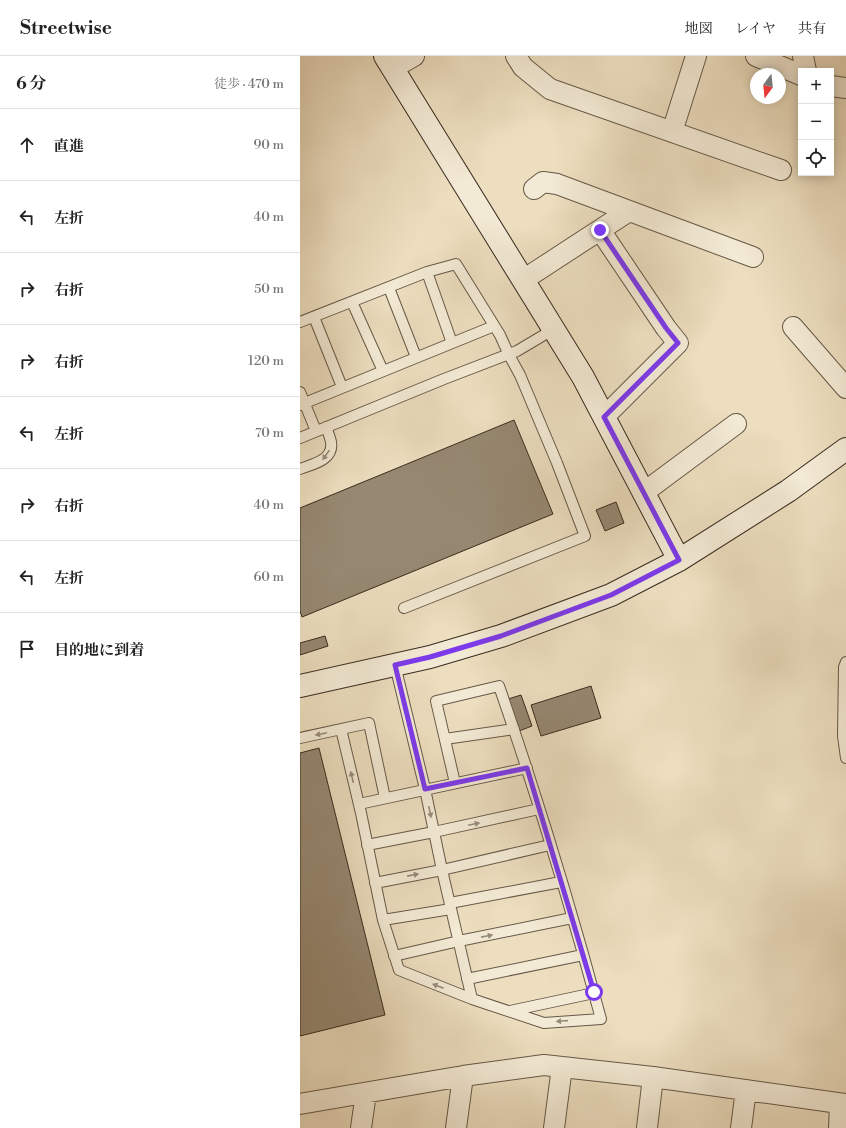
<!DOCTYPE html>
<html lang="ja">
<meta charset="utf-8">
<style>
body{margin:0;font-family:"Libre Bodoni","Noto Serif JP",serif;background:#f6f6f6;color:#222}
.controls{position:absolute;right:12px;top:12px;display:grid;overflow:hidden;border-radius:0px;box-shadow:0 2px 10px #0003}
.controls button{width:36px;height:36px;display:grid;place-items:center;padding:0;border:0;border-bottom:1px solid #e0e0e0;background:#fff;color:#222;font:20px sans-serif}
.compass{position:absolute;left:450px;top:12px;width:36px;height:36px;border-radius:50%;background:#fff;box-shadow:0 2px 10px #0003;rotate:195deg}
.stop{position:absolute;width:12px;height:12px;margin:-9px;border:3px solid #7c3aed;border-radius:50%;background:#fff}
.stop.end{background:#7c3aed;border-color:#fff;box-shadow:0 1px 4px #0008}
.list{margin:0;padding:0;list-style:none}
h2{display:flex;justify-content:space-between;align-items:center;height:52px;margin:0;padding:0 16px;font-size:17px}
h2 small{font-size:13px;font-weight:400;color:#767676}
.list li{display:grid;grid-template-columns:26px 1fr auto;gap:12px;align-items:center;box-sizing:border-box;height:72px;padding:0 16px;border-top:1px solid #e0e0e0}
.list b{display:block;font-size:15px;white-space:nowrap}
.list em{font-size:13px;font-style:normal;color:#767676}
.icon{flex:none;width:22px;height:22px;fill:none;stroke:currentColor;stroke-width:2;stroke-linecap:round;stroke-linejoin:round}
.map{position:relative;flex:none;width:546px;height:1072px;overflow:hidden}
header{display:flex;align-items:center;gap:24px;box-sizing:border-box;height:56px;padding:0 20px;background:#fff;border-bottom:1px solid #e0e0e0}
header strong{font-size:19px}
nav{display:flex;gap:22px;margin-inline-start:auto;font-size:14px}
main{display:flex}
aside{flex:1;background:#fff}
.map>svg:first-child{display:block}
.building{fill:#968872;stroke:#392b1f}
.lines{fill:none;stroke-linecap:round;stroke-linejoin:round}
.lane-casing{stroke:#665847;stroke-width:12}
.street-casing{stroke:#665847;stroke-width:22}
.secondary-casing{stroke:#392b1f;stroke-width:24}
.lane{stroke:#f3ead5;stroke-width:10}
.street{stroke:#f3ead5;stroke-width:20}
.secondary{stroke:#f3ead5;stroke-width:22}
.oneway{fill:#968a7a}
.route{stroke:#7c3aed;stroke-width:5}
</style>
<header>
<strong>Streetwise</strong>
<nav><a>地図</a><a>レイヤ</a><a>共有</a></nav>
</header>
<main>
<aside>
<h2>6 分<small>徒歩 · 470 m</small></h2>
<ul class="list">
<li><svg class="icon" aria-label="ahead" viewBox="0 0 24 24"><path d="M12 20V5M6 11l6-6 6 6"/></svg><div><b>直進</b></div><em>90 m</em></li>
<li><svg class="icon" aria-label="left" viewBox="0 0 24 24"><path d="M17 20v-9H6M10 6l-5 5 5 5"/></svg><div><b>左折</b></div><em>40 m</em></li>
<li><svg class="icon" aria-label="right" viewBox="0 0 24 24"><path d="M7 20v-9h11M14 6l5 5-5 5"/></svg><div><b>右折</b></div><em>50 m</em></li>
<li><svg class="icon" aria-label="right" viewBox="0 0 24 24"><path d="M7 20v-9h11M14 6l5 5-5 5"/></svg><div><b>右折</b></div><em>120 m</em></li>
<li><svg class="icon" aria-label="left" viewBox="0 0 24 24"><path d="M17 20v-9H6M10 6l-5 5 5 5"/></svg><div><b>左折</b></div><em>70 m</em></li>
<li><svg class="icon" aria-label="right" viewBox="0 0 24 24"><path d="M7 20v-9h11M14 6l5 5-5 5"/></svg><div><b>右折</b></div><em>40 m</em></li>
<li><svg class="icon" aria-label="left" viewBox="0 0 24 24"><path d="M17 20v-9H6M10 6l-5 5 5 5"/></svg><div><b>左折</b></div><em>60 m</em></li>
<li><svg class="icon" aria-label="arrive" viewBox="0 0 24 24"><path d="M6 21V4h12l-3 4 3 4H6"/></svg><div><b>目的地に到着</b></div></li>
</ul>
</aside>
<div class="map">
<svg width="546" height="1072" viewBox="0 0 546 1072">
<rect width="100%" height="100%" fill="#ecdebf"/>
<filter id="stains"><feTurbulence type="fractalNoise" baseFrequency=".005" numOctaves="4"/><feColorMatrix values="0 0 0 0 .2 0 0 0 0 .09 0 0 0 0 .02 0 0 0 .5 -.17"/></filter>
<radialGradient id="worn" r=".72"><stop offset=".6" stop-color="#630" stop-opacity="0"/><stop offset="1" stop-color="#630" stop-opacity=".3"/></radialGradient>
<path class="building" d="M214,364L253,458L2,561L0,555V452Z
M316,446L324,467L305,475L296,454Z
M25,580L28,590L0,599V587Z
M291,630L301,662L241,680L231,649Z
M221,639L232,670L219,675L208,643Z
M19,692L85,959L0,980V697Z"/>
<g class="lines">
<g class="lane-casing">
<path id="lane" d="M127,216L152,287
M89,232L116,301
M52,246L83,315
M14,261L42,331
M0,266L127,216L156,208L200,279L209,299L220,319L257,407L285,480L104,552
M0,336L16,375
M0,349L194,270
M0,382L144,323L217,295L254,273
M0,413C13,408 34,404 31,386C30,381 28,376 26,371
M546,606L544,611L543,680L546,702
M95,609L125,733L142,814L172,943
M41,673L61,757L83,864L99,914L172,943L244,967L301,963C271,851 237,740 199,630L136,645L155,727
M0,682L69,667L85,742
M145,683L214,673
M59,748L227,712
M67,789L134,776L239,753
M75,827L142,814L250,789
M150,847L261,826
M83,864L151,853
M94,900L159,885L272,862
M167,923L283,899
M210,955L294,937"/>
</g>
<g class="street-casing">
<path id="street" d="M216,0L223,11L250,33L481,114
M456,0L501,19
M503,0L506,15
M93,12L114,0
M531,30L546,32
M372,76L396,0
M234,133L243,126L257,128L453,201
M300,174L366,272L378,287L304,361
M223,224L329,155
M493,271L546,332
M343,437L436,368
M0,1048L163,1020L244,1009L353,1021L546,1048
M61,1072L66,1037
M156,1072L163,1020
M254,1072L262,1011
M347,1072L353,1021
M441,1072L446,1034
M539,1072L540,1048"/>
</g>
<g class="secondary-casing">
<path id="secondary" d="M85,0L283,321L379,504
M0,630L130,601L201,580L311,539L379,504L488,435L546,393"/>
</g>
<use href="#lane" class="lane"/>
<use href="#street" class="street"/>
<use href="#secondary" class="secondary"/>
</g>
<defs><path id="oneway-solid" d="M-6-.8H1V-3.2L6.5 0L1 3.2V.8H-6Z"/></defs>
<g class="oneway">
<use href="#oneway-solid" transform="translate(26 399) rotate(125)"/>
<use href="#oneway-solid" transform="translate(21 678) rotate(168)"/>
<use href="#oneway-solid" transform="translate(52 721) rotate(-103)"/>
<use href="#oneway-solid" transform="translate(130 756) rotate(78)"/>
<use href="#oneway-solid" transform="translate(174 768) rotate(-12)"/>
<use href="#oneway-solid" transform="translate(113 819) rotate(-11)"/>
<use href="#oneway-solid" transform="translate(187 880) rotate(-11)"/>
<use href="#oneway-solid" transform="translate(138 930) rotate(-159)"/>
<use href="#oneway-solid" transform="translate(262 965) rotate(176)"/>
</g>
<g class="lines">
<path class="route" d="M294,936L227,712L125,733L95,609L130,601L201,580L311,539L379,504L304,361L378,287L366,272L300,174"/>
</g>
<rect width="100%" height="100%" filter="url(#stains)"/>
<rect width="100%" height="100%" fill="url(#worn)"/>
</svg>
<div class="controls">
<button>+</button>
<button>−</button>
<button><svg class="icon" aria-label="locate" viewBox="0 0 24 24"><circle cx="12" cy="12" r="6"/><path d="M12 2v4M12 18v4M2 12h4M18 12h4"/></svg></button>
</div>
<svg class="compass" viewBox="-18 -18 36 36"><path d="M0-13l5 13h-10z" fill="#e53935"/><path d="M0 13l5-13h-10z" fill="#767676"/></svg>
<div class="stop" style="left:294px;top:936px"></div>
<div class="stop end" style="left:300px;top:174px"></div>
</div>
</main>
